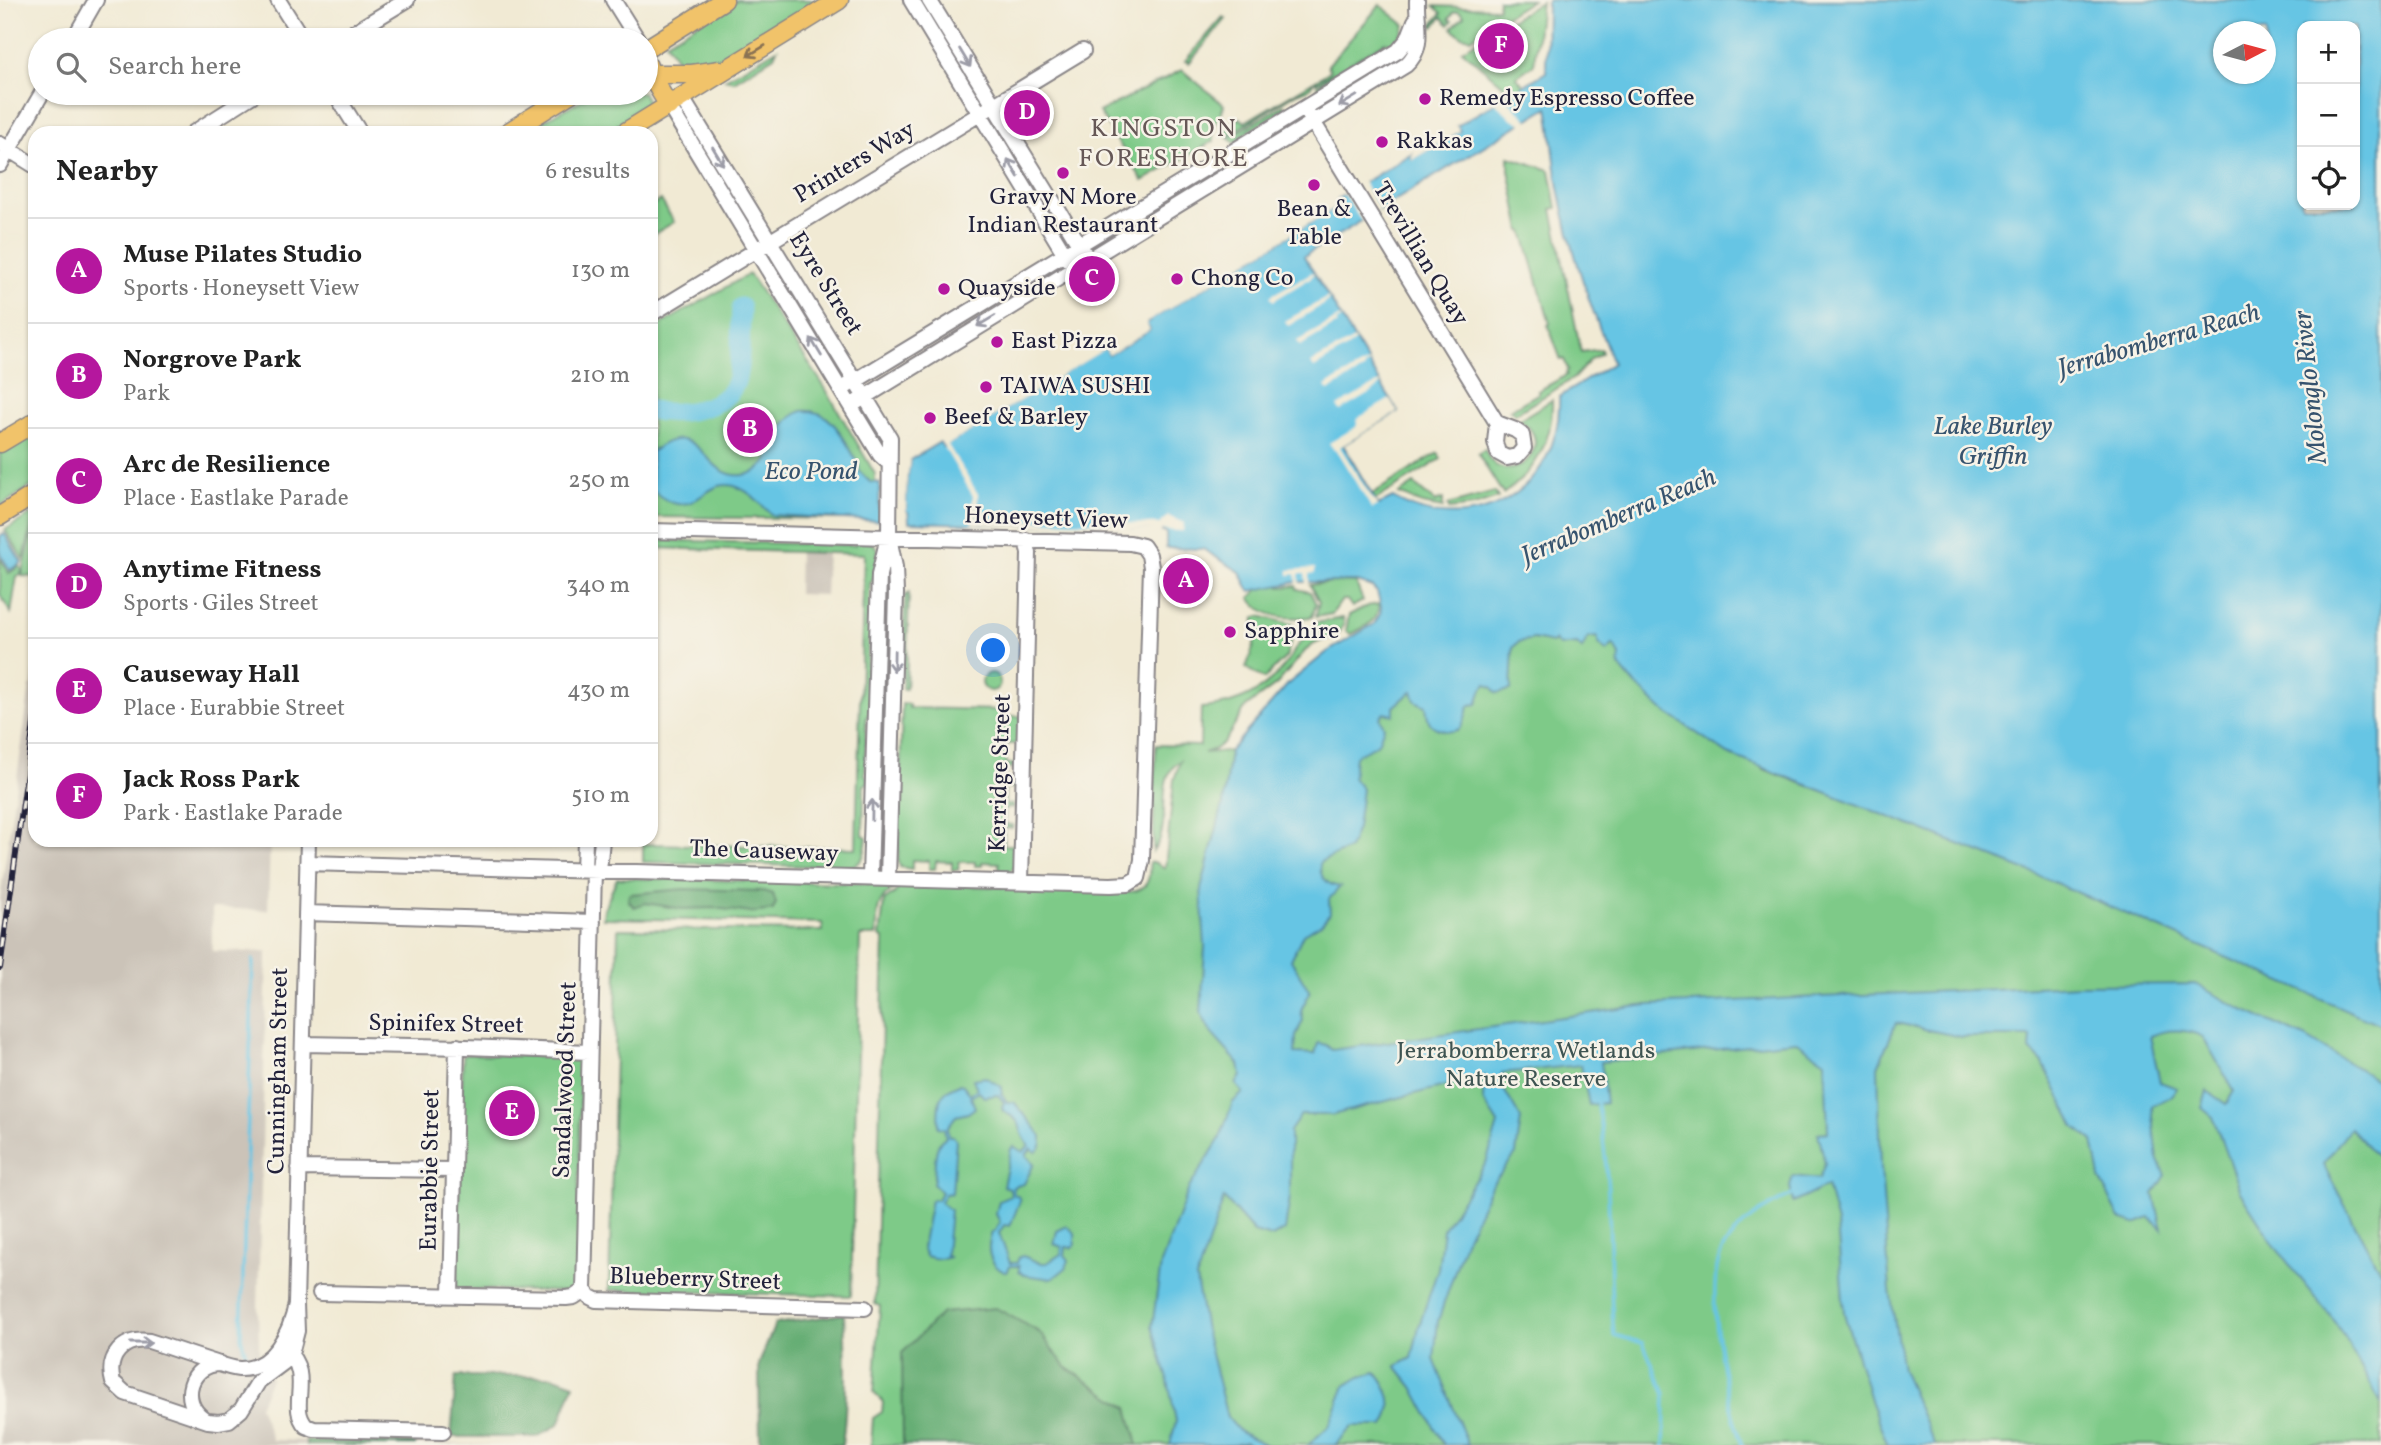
<!DOCTYPE html>
<meta charset="utf-8">
<style>
body{margin:0;font-family:Vollkorn,serif;background:#f6f6f6;color:#222}
.controls{position:absolute;right:21px;top:21px;display:grid;overflow:hidden;border-radius:14px;box-shadow:0 2px 5px #0004}
.controls button{width:63px;height:63px;display:grid;place-items:center;padding:0;border:0;border-bottom:2px solid #e0e0e0;background:#fff;color:#222;font:35px sans-serif}
.compass{position:absolute;left:2213px;top:21px;width:63px;height:63px;border-radius:50%;background:#fff;box-shadow:0 2px 5px #0004;rotate:84deg}
.you{position:absolute;left:994px;top:651px;width:24px;height:24px;margin:-18px;border:5px solid #fff;border-radius:50%;background:#1a73e8;box-shadow:0 0 0 10px #1a73e833}
.badge{display:grid;place-items:center;width:46px;height:46px;border-radius:50%;background:#b5179e;color:#fff;font-size:23px;font-weight:700}
.pin{position:absolute;translate:-50% -50%;border:4px solid #fff;box-shadow:0 2px 7px #0006}
.list{margin:0;padding:0;list-style:none}
h2{display:flex;justify-content:space-between;align-items:center;height:91px;margin:0;padding:0 28px;font-size:30px}
h2 small{font-size:23px;font-weight:400;color:#767676}
.list li{display:grid;grid-template-columns:46px 1fr auto;gap:21px;align-items:center;box-sizing:border-box;height:105px;padding:0 28px;border-top:2px solid #e0e0e0}
.list b{display:block;font-size:26px;white-space:nowrap}
.list p{margin:0;font-size:23px;white-space:nowrap;color:#767676}
.list em{font-size:23px;font-style:normal;color:#767676}
.icon{flex:none;width:38px;height:38px;fill:none;stroke:currentColor;stroke-width:2;stroke-linecap:round;stroke-linejoin:round}
.map{position:relative;flex:none;width:2381px;height:1445px;overflow:hidden}
.search{position:absolute;background:#fff;box-shadow:0 2px 5px #0004;left:28px;top:28px;width:630px;height:77px;display:flex;align-items:center;gap:18px;box-sizing:border-box;padding:0 24px;border-radius:38px;color:#767676;font-size:26px}
.panel{position:absolute;background:#fff;box-shadow:0 2px 5px #0004;left:28px;top:126px;width:630px;height:721px;border-radius:21px}
.map>svg:first-child{display:block}
.industrial{fill:#cbc3b8}
.green{fill:#7eca88;stroke:#507662;stroke-width:2}
.forest{fill:#66ae74;stroke:#446858;stroke-width:2}
.water{fill:#66c5e4;stroke:#447490;stroke-width:2;fill-rule:evenodd}
.pier{fill:#f1ead4}
.lines{fill:none;stroke-linecap:round;stroke-linejoin:round}
.stream{stroke:#66c5e4;stroke-width:3.5}
.river{stroke:#66c5e4;stroke-width:19}
.minor-casing{stroke:#8a8688;stroke-width:18}
.major-casing{stroke:#8a8688;stroke-width:21}
.minor{stroke:#fff;stroke-width:14}
.major{stroke:#f1c36a;stroke-width:18}
.rail-casing{stroke:#22223b;stroke-width:6}
.rail{stroke:#f7f3e8;stroke-width:3.5;stroke-dasharray:10;stroke-linecap:butt}
.oneway{stroke:#8a7252}
.oneway2{stroke:#9c9ca7}
.poi-dot{fill:#b5179e;stroke:#f7f3e8;stroke-width:2.5}
.labels{text-anchor:middle;dominant-baseline:central;stroke-width:5;stroke-linejoin:round;paint-order:stroke}
.poi-label{font-size:24px;fill:#22223b;stroke:#f7f3e8;text-anchor:start}
.street-label{font-size:24px;fill:#22223b;stroke:#f7f3e8}
.park-label{font-size:24px;fill:#3e5452;stroke:#f7f3e8}
.neighbourhood-label{font-size:26px;letter-spacing:2px;fill:#665857;stroke:#f7f3e8}
.water-label{font-size:26px;font-style:italic;fill:#36536e;stroke:#f7f3e8}
</style>
<div class="map">
<svg width="2381" height="1445" viewBox="0 0 2381 1445">
<rect width="100%" height="100%" fill="#f7f3e8"/>
<filter id="ink" filterUnits="userSpaceOnUse"><feTurbulence type="fractalNoise" baseFrequency=".0143" numOctaves="2"/><feDisplacementMap in="SourceGraphic" scale="14" xChannelSelector="R" yChannelSelector="G"/><feConvolveMatrix kernelMatrix="1 2 1 2 8 2 1 2 1" color-interpolation-filters="sRGB"/></filter>
<filter id="wash" filterUnits="userSpaceOnUse"><feTurbulence type="fractalNoise" baseFrequency=".00686" numOctaves="4" result="noise"/><feDisplacementMap in="SourceGraphic" scale="28" xChannelSelector="R" yChannelSelector="G"/><feGaussianBlur stdDeviation="1.57" result="paint"/><feColorMatrix in="noise" values="0 0 0 0 0 0 0 0 0 0 0 0 0 0 0 0 0 1.4 0 .05"/><feComposite in="paint" operator="in"/></filter>
<g filter="url(#wash)">
<rect width="100%" height="100%" fill="#f1ead4"/>
<path class="industrial" d="M799,551L827,552L825,595L798,594Z
M35,662V840H270L268,910L212,908V951L267,952L258,1308L259,1356L271,1378L259,1406L272,1440L505,1445H0V899L30,686H32Z"/>
<path class="green" d="M737,0H828L719,61L703,68L683,70L666,42Z
M1498,0H1532L1471,38L1461,36L1452,28L1464,16L1459,11L1454,12L1449,19L1452,21L1449,25L1442,17L1434,27L1432,25L1442,13L1434,6L1498,8Z
M1541,2L1534,64L1516,77L1524,85L1503,98L1500,96L1506,88L1462,50Z
M1380,5L1405,25L1402,33L1393,44L1385,42L1316,83V80L1330,71L1328,65Z
M1223,17L1226,19L1189,63L1185,61Z
M1385,44L1389,49L1384,48L1317,89L1318,85Z
M777,49L774,56L734,81L725,79Z
M1182,70L1224,105C1221,119 1210,125 1214,141L1143,181L1099,112Z
M1314,81L1310,88L1297,93L1227,136L1226,130L1233,122L1240,118L1245,122Z
M594,93H643L652,108L611,133H521Z
M1284,105L1285,109L1244,134L1235,143L1228,138Z
M1509,157L1550,170L1557,208L1552,209L1581,352L1601,349L1602,353L1591,359L1574,378L1515,414L1510,410L1539,393L1538,391L1567,375L1566,372L1568,370L1564,359L1561,360L1548,325L1550,324L1523,231H1521L1509,170Z
M661,200L674,222L651,236V206Z
M749,274L824,386L875,474V519L651,517V330Z
M1552,400C1554,439 1535,473 1503,494L1478,454L1485,449C1501,497 1564,446 1519,420Z
M35,429V484L0,506V450Z
M1438,453L1441,459L1375,500L1372,494Z
M1414,484L1435,502L1443,499V508L1422,504L1399,494Z
M1495,492L1498,498L1474,506L1449,509L1448,505Z
M1514,498L1763,769L1823,791L2381,922V1445H871L873,1418L882,1412L883,1402L874,1393L880,1306L875,1304L884,938L880,937L884,901L896,892L898,884L1109,890C1132,894 1153,894 1149,863L1154,862L1165,868L1174,780L1180,761C1152,778 1175,825 1153,851L1156,745L1200,746L1201,708C1245,705 1274,686 1296,648C1303,636 1309,643 1315,623L1343,618L1344,624L1339,633L1314,644L1305,651L1277,684L1246,707L1225,741L1215,749L1204,753L1230,751L1239,747L1378,625Z
M35,512L24,558L23,559L5,530Z
M35,521V577L22,576Z
M651,540L855,545L857,541C865,541 874,541 878,550L873,581L870,583L869,631L872,633V640L868,641L867,683H871L870,715L866,717L865,775L868,777V783L864,785L863,835L867,837C865,852 865,865 847,867L643,862V844L856,848L864,554L651,548Z
M0,558L9,573L20,566L22,570L21,575L17,576L11,613L0,595Z
M1333,582L1356,583L1363,601L1352,607L1347,600H1342L1332,614L1316,617L1319,602L1310,585Z
M1279,585L1280,587L1296,586L1297,589L1310,592L1316,604L1312,617C1289,619 1264,619 1250,598L1260,588Z
M909,593L906,689H902L905,596Z
M1379,604C1378,621 1366,627 1351,634L1346,631L1349,615L1367,606Z
M1259,616L1292,624L1295,629L1286,657L1264,679L1246,668L1254,645L1255,618Z
M982 682a9 9 0 1 1 18 0a9 9 0 1 1-18 0Z
M902,704H909V708L1002,710V716H1021L1020,744H1006V764H1014V768H1006L1005,784H1014V788H1005V804H1013V808H1005L1004,824L1013,825L1012,828H1004V845H1018L1016,866L1010,871H999V863L982,862V866H975V862H959L958,870H952V862L936,861L935,869H929V861L912,860V869L900,867L898,859Z
M617,878L894,884L893,889C874,903 878,914 876,936H860L851,1296L609,1290L618,929L823,931L822,923L603,918L604,909Z
M466,1054L577,1057L581,1061L577,1282L572,1292L458,1289L456,1286L463,1056Z
M306,1441L416,1443L415,1445H306Z"/>
<path class="forest" d="M683,889L763,891L773,894L776,903L773,910L751,913L715,908L683,909L645,903L634,907L628,900L629,895L631,894Z
M996,1308L1039,1332L1066,1367L1128,1408L1138,1445H903L902,1353L942,1313Z
M844,1314C846,1357 848,1402 842,1445H760L759,1364L775,1324Z
M456,1376H552L574,1384L559,1424L537,1437H451Z"/>
<path class="water" d="M1547,0H2381V1025L2035,874L1728,754L1661,709L1630,679L1619,666L1620,655L1613,645L1607,652L1599,644L1597,637L1588,638L1582,649L1577,644L1559,646L1555,640L1552,643L1534,639L1518,642L1513,648L1511,690L1497,693L1493,688L1486,684L1482,689L1477,704L1470,705C1466,711 1465,722 1461,727C1455,735 1435,730 1430,723C1427,718 1427,711 1426,706L1415,701L1412,691L1394,707V715L1384,713L1380,718L1384,727L1378,743L1355,756L1353,778L1362,789L1357,828L1349,849L1320,862C1319,876 1326,885 1340,887L1329,899L1330,913L1321,924L1303,934L1291,960L1310,992L1301,1010L1303,1020L1296,1036L1295,1053L1315,1054L1318,1043L1326,1045L1332,1050L1647,1005L2080,985L2196,984L2241,1009L2305,1037L2381,1082V1162L2350,1128L2323,1164L2381,1273V1403L2336,1323L2277,1249L2240,1192L2213,1117L2202,1108L2207,1091L2226,1104L2234,1091L2203,1037C2187,1028 2166,1029 2150,1036L2160,1082L2177,1088L2172,1096L2152,1106L2158,1160L2166,1175L2154,1194L2162,1229L2150,1218L2135,1224L2120,1219L2100,1178L2093,1141L2075,1127L2043,1063L2030,1050L2031,1037H1961L1896,1023L1878,1067L1881,1167L1890,1290L1902,1370L1935,1445H1888L1871,1403L1844,1313L1837,1223L1827,1186L1793,1203L1790,1186L1793,1176L1819,1179L1825,1163L1818,1133L1828,1132L1825,1061L1795,1041L1601,1062L1606,1103L1589,1105L1581,1065L1502,1073L1503,1088L1521,1119L1516,1154L1491,1186L1465,1241L1438,1321L1434,1359L1468,1445H1444L1413,1387L1396,1366L1412,1358L1419,1326L1438,1269L1443,1229L1486,1163L1498,1124L1483,1100L1484,1076L1332,1115H1301L1290,1131V1197L1285,1230L1272,1237L1254,1232L1224,1198L1196,1279L1205,1330L1227,1417L1240,1432L1266,1445H1251L1246,1442L1232,1445H1170L1176,1421L1167,1376L1152,1327L1161,1264L1189,1188L1219,1140L1233,1102L1243,1093L1236,1084L1241,1076L1239,1064L1212,1034L1201,1013L1205,946L1201,889L1223,804L1230,751L1289,683L1327,652L1374,624L1380,614L1381,607L1377,592L1372,587L1358,582H1297L1250,591L1240,572L1203,549L1166,548V532H1162V529L909,522L908,512H906L907,473L908,474L910,460L940,442L943,447L947,445L1105,348L1109,355L1150,330L1146,323L1338,206L1337,199L1344,195L1412,153V159L1460,131L1457,126L1546,72ZM2302,26H2355V205H2302ZM2224,32H2266V74H2224ZM1548,107C1553,135 1554,165 1560,193C1571,252 1591,308 1613,363L1559,397C1563,489 1473,544 1393,498L1378,505L1343,445L1398,412L1304,256Z
M802,411C834,408 845,442 859,465V471L870,482L880,483L879,521L772,515C760,504 751,491 734,486C701,477 695,529 651,489V452C657,448 663,443 670,441C703,430 707,479 743,475C782,470 766,425 802,411Z
M4,533L22,563L10,570L0,554V536Z
M985,1077L1002,1087V1094L1007,1102H1014L1042,1136C1042,1143 1042,1149 1035,1152L1031,1148L1026,1155L1034,1164L1024,1184L1013,1187L1014,1195L1018,1196L1020,1201L1010,1226L1004,1225L999,1233L1010,1263H1017L1019,1257L1023,1256L1040,1263H1047L1061,1254L1062,1247L1054,1244L1057,1231L1067,1226L1075,1233V1245L1073,1248L1066,1247L1065,1255L1069,1260L1066,1268L1052,1279L1024,1275L1019,1271V1266H1010L1007,1272H1004C988,1263 986,1249 992,1232L995,1231L1000,1222L996,1214L999,1201L1011,1196L1010,1188L1003,1186L1011,1149L1013,1146L1023,1152L1029,1145C1014,1128 1029,1125 1003,1111L1002,1107L1004,1102L998,1095L984,1097L979,1092L971,1097L975,1108L968,1113L956,1116L947,1128L949,1136H953L956,1140L952,1193L945,1194L940,1202L950,1210L946,1255L949,1257C942,1260 936,1259 926,1256L922,1248L931,1200H937L941,1192L933,1184C936,1170 932,1143 946,1137L944,1128L938,1127C939,1103 935,1094 959,1084L963,1085L970,1094L977,1089L973,1079Z
M1376,1372C1390,1389 1396,1406 1384,1426H1353L1335,1445H1308L1329,1426L1345,1386L1360,1377Z"/>
<path class="pier" d="M1500,96L1511,103L1530,122L1527,121L1524,125L1511,118L1493,100L1496,101Z
M1457,126L1460,131L1412,160V153L1415,151L1416,154L1456,130L1454,128Z
M1363,181L1380,210L1361,221L1343,193Z
M1337,196L1338,206L1146,323L1150,330L1109,355L1105,349L948,445L978,494L977,519L1160,524L1168,516L1184,523L1183,531L972,524L973,496L939,439L941,438L946,442L1103,345L1107,346L1110,350L1145,329L1142,324L1144,320L1335,204L1334,198Z
M1313,272L1314,274L1309,279L1273,301L1270,296Z
M1328,297L1329,299L1324,304L1288,326L1287,324L1285,321Z
M1340,317L1341,319L1336,322L1337,324L1300,346L1297,341Z
M1354,339L1355,341L1350,346L1314,368L1311,363Z
M1368,362L1369,364L1364,367L1365,369L1328,391L1325,386Z
M1380,382L1381,384L1377,389L1340,411L1337,406Z
M1390,399L1398,412L1340,447L1373,500H1375L1378,505L1372,509L1336,450H1334L1329,443L1356,427L1358,418Z
M910,460L908,475L907,474L906,511H907L908,522H905L902,512L903,472L906,462Z
M1315,568V573L1309,574V583H1306L1305,574H1299L1300,584H1297L1296,574L1289,575V570Z"/>
<g class="lines">
<path class="stream" d="M1597,1101C1604,1138 1608,1177 1609,1215C1611,1255 1610,1295 1614,1335L1643,1343L1665,1394L1664,1445
M248,1361L241,1337L253,960
M1742,1445C1727,1403 1702,1288 1723,1249C1738,1222 1767,1207 1794,1193"/>
<path class="river" d="M651,410C676,416 723,411 735,384C742,367 740,326 741,307"/>
</g>
</g>
<g filter="url(#ink)">
<g class="lines">
<g class="minor-casing">
<path id="minor" d="M278,0L303,40
M613,0L638,40
M911,0L1069,261
M929,0L1084,252
M73,40L96,0
M341,40L407,0
M335,93L360,133
M682,98L890,438L889,537L895,567L896,593L888,879
M669,106L880,455L889,463
M1309,115L1497,423
M193,133L256,93
M0,144L35,166
M0,165L42,93
M651,314L1083,51
M842,389L1398,51L1408,39L1415,21
M852,405L1406,65C1426,47 1416,23 1417,0
M1497,423L1515,430L1522,435L1524,448L1517,456L1507,458L1498,453L1495,442Z
M307,863L1111,885L1128,884L1138,878L1142,860L1151,567L1149,555L1143,546L1130,543L651,531
M584,870L585,840
M599,870L602,840
M870,878L879,575L887,541
M1021,882L1029,553L1026,540
M306,913L593,922
M303,1044L466,1047L589,1052
M299,1168L454,1170
M584,1290L594,870
M584,1290L590,1297L596,1300L865,1308
M320,1293L566,1298L574,1297L584,1290
M451,1295L457,1046
M296,1304C291,1331 273,1370 239,1369C229,1368 217,1363 207,1360C188,1354 168,1347 149,1341C123,1337 106,1357 113,1382L125,1393L208,1421L218,1422L229,1420L241,1410L259,1381L283,1363L291,1354L297,1331L296,1304L308,840
M285,1349C315,1375 287,1406 306,1426L314,1429L443,1432
M203,1418C179,1401 190,1363 221,1364"/>
</g>
<g class="major-casing">
<path id="major" d="M646,49L724,0
M648,66L650,74L669,106
M646,74H692L720,70
M507,133L571,93
M624,133L839,0
M0,443L35,422
M0,516L35,494"/>
</g>
<use href="#minor" class="minor"/>
<use href="#major" class="major"/>
<g class="rail-casing">
<path id="rail" d="M0,968L35,717"/>
</g>
<use href="#rail" class="rail"/>
</g>
<defs><path id="oneway-shaft" d="M-6 0H5M1.5-3L5.5 0L1.5 3" fill="none" stroke-width="1.6" stroke-linecap="round" stroke-linejoin="round" transform="scale(1.75)"/></defs>
<use class="oneway" href="#oneway-shaft" transform="translate(756 51) rotate(149)"/>
<g class="oneway2">
<use href="#oneway-shaft" transform="translate(965 58) rotate(59)"/>
<use href="#oneway-shaft" transform="translate(1348 101) rotate(149)"/>
<use href="#oneway-shaft" transform="translate(718 156) rotate(59)"/>
<use href="#oneway-shaft" transform="translate(1013 168) rotate(-121)"/>
<use href="#oneway-shaft" transform="translate(986 321) rotate(149)"/>
<use href="#oneway-shaft" transform="translate(816 347) rotate(-121)"/>
<use href="#oneway-shaft" transform="translate(894 661) rotate(91)"/>
<use href="#oneway-shaft" transform="translate(872 810) rotate(-89)"/>
<use href="#oneway-shaft" transform="translate(141 1343)"/>
</g>
</g>
<g class="poi-dot">
<circle cx="1425" cy="99" r="7"/>
<circle cx="1382" cy="142" r="7"/>
<circle cx="1063" cy="173" r="7"/>
<circle cx="1314" cy="185" r="7"/>
<circle cx="1177" cy="279" r="7"/>
<circle cx="944" cy="289" r="7"/>
<circle cx="997" cy="342" r="7"/>
<circle cx="986" cy="387" r="7"/>
<circle cx="930" cy="418" r="7"/>
<circle cx="1230" cy="632" r="7"/>
</g>
<g class="labels">
<g class="poi-label">
<text x="1439" y="99">Remedy Espresso Coffee</text>
<text x="1396" y="142">Rakkas</text>
<text x="1063" y="198" text-anchor="middle">Gravy N More<tspan x="1063" dy="28">Indian Restaurant</tspan></text>
<text x="1314" y="210" text-anchor="middle">Bean &amp;<tspan x="1314" dy="28">Table</tspan></text>
<text x="1191" y="279">Chong Co</text>
<text x="958" y="289">Quayside</text>
<text x="1011" y="342">East Pizza</text>
<text x="1000" y="387">TAIWA SUSHI</text>
<text x="944" y="418">Beef &amp; Barley</text>
<text x="1244" y="632">Sapphire</text>
</g>
<g class="street-label">
<text transform="translate(855 163) rotate(-31)">Printers Way</text>
<text transform="translate(1420 254) rotate(59)">Trevillian Quay</text>
<text transform="translate(825 284) rotate(58)">Eyre Street</text>
<text transform="translate(1046 519) rotate(2)">Honeysett View</text>
<text transform="translate(1001 773) rotate(-88)">Kerridge Street</text>
<text transform="translate(764 852) rotate(2)">The Causeway</text>
<text transform="translate(446 1025) rotate(1)">Spinifex Street</text>
<text transform="translate(279 1071) rotate(-89)">Cunningham Street</text>
<text transform="translate(566 1080) rotate(-88)">Sandalwood Street</text>
<text transform="translate(431 1170) rotate(-89)">Eurabbie Street</text>
<text transform="translate(695 1280) rotate(2)">Blueberry Street</text>
</g>
<g class="park-label">
<text x="1526" y="1052">Jerrabomberra Wetlands<tspan x="1526" dy="28">Nature Reserve</tspan></text>
</g>
<g class="neighbourhood-label">
<text x="1164" y="129">KINGSTON<tspan x="1164" dy="30">FORESHORE</tspan></text>
</g>
<g class="water-label">
<text transform="translate(2159 341) rotate(-16)">Jerrabomberra Reach</text>
<text transform="translate(2311 387) rotate(-96)">Molonglo River</text>
<text x="1993" y="427">Lake Burley<tspan x="1993" dy="30">Griffin</tspan></text>
<text x="811" y="472">Eco Pond</text>
<text transform="translate(1619 517) rotate(-23)">Jerrabomberra Reach</text>
</g>
</g>
</svg>
<div class="controls">
<button>+</button>
<button>−</button>
<button><svg class="icon" aria-label="locate" viewBox="0 0 24 24"><circle cx="12" cy="12" r="6"/><path d="M12 2v4M12 18v4M2 12h4M18 12h4"/></svg></button>
</div>
<svg class="compass" viewBox="-18 -18 36 36"><path d="M0-13l5 13h-10z" fill="#e53935"/><path d="M0 13l5-13h-10z" fill="#767676"/></svg>
<div class="you"></div>
<div class="pin badge" style="left:1186px;top:581px">A</div>
<div class="pin badge" style="left:750px;top:430px">B</div>
<div class="pin badge" style="left:1092px;top:279px">C</div>
<div class="pin badge" style="left:1027px;top:113px">D</div>
<div class="pin badge" style="left:512px;top:1113px">E</div>
<div class="pin badge" style="left:1501px;top:46px">F</div>
<div class="search"><svg class="icon" aria-label="search" viewBox="0 0 24 24"><circle cx="10" cy="10" r="6"/><path d="M15 15l6 6"/></svg>Search here</div>
<section class="panel">
<h2>Nearby<small>6 results</small></h2>
<ul class="list">
<li><span class="badge">A</span><div><b>Muse Pilates Studio</b><p>Sports · Honeysett View</p></div><em>130 m</em></li>
<li><span class="badge">B</span><div><b>Norgrove Park</b><p>Park</p></div><em>210 m</em></li>
<li><span class="badge">C</span><div><b>Arc de Resilience</b><p>Place · Eastlake Parade</p></div><em>250 m</em></li>
<li><span class="badge">D</span><div><b>Anytime Fitness</b><p>Sports · Giles Street</p></div><em>340 m</em></li>
<li><span class="badge">E</span><div><b>Causeway Hall</b><p>Place · Eurabbie Street</p></div><em>430 m</em></li>
<li><span class="badge">F</span><div><b>Jack Ross Park</b><p>Park · Eastlake Parade</p></div><em>510 m</em></li>
</ul>
</section>
</div>
